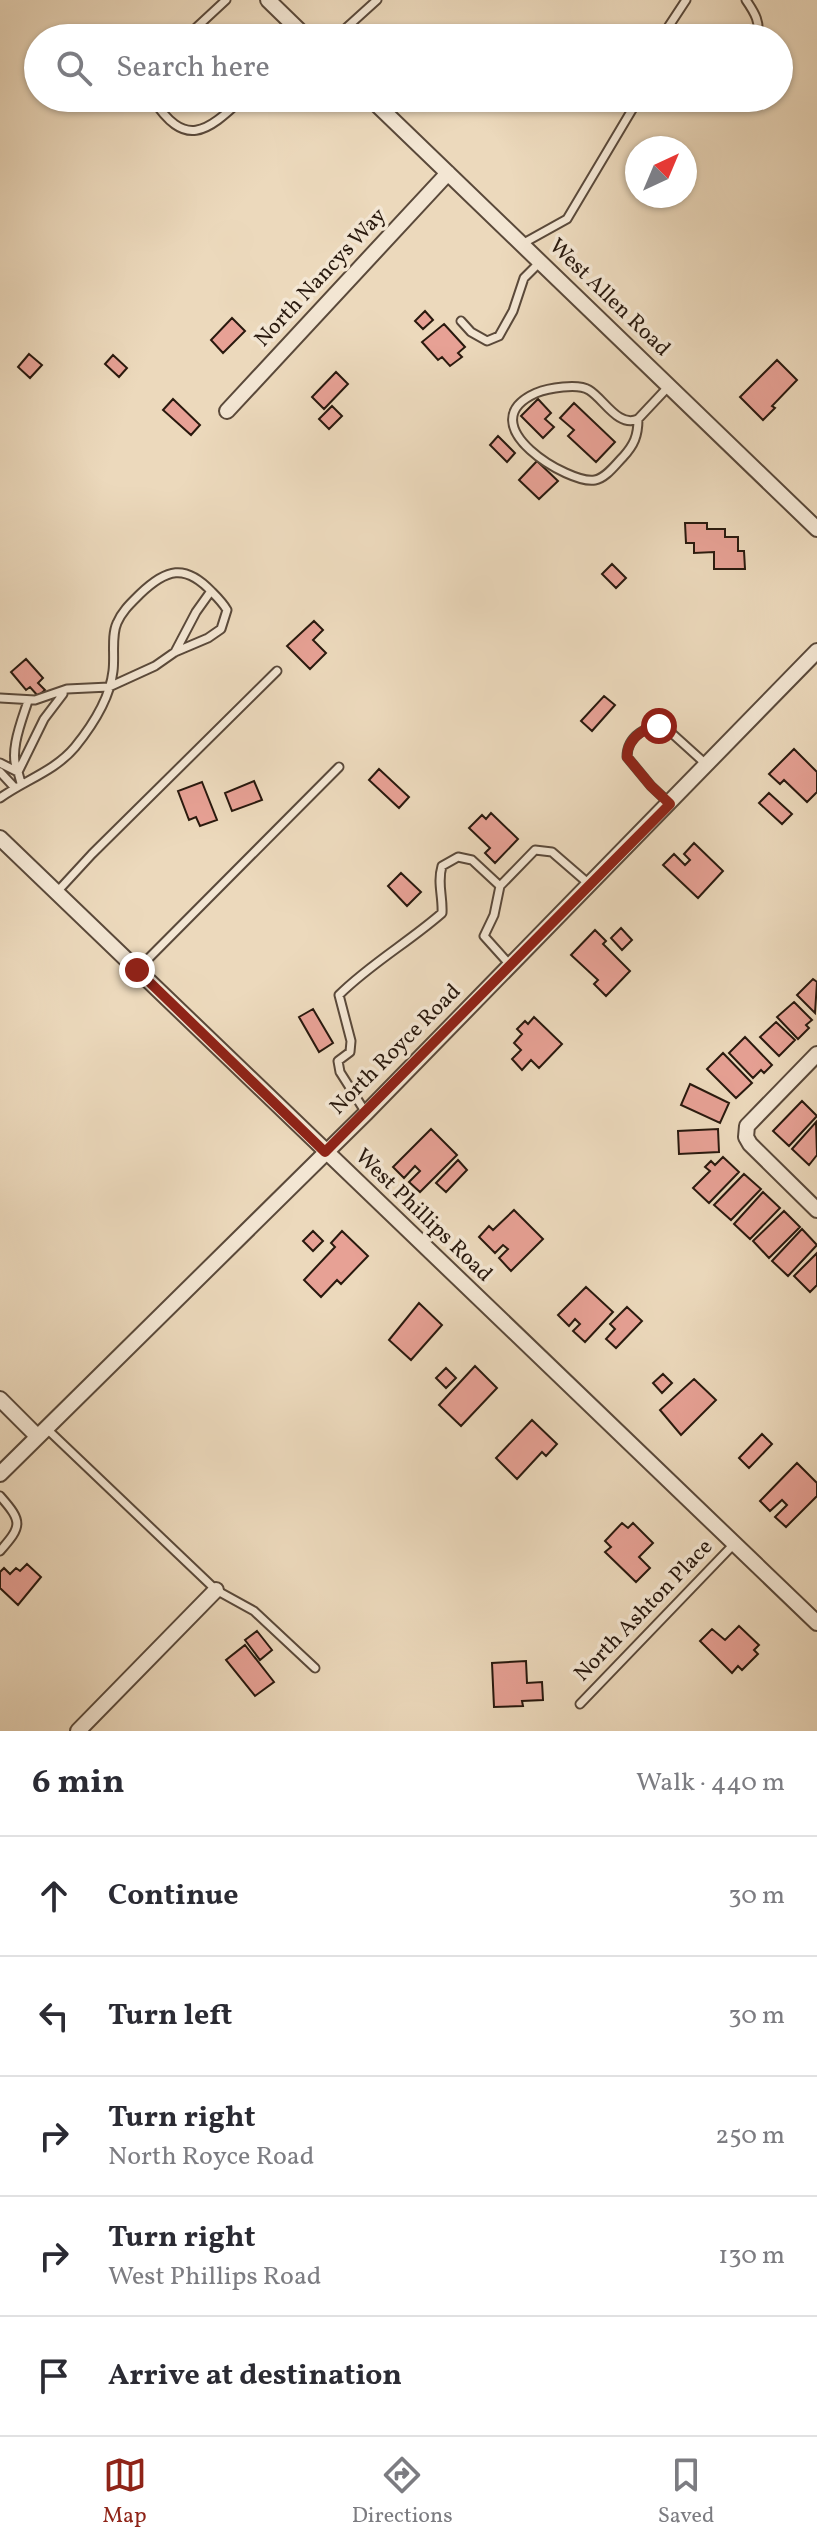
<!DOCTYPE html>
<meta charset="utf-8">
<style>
body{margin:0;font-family:Vollkorn,serif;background:#f2f2f3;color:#2b2b33}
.compass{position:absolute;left:625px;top:136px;width:72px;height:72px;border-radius:50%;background:#fff;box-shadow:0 2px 6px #0004;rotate:44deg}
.stop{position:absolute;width:24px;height:24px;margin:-18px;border:6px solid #8f2418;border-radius:50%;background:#fff}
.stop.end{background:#8f2418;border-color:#fff;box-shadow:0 2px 8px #0008}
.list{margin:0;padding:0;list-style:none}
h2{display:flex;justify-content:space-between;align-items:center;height:104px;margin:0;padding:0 32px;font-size:34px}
h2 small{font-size:26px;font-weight:400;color:#7c7c81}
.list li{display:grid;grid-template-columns:52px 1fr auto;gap:24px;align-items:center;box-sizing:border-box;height:120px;padding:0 32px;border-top:2px solid #e1e1e2}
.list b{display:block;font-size:30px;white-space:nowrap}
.list p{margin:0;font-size:26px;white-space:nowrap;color:#7c7c81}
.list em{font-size:26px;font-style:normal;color:#7c7c81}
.icon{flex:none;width:44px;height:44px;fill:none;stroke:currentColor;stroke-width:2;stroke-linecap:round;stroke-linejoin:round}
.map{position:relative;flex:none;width:817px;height:1731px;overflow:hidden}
.search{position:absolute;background:#fff;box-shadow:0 2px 6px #0004;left:24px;right:24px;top:24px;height:88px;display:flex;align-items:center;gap:20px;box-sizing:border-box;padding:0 28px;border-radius:44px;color:#7c7c81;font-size:30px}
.sheet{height:704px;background:#fff}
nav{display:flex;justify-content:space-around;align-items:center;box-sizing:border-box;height:112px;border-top:2px solid #e1e1e2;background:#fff;font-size:22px;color:#7c7c81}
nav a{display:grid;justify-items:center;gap:4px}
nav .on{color:#8f2418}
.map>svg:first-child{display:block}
.building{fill:#e7a195;stroke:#29190e;stroke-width:2}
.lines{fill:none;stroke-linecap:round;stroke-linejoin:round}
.service-casing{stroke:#5a493a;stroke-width:11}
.minor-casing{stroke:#5a493a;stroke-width:18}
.service{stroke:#f3e6d3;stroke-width:7}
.minor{stroke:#f3e6d3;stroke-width:14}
.route{stroke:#8f2418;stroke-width:10}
.labels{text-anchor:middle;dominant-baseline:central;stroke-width:7;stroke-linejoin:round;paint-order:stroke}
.street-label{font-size:22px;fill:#29190e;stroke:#f3e6d3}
</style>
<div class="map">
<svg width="817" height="1731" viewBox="0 0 817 1731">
<rect width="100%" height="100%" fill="#ecd9bc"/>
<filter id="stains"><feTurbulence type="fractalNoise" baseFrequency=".0025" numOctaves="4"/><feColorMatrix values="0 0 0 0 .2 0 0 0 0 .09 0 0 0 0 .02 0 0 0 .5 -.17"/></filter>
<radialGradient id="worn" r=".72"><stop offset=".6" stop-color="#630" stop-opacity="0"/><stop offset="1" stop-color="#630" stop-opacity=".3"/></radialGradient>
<path class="building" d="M425,311L433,320L423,329L415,321Z
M232,318L245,331L223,353L211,340Z
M444,324L465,347L458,353L462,357L450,366L442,357L438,360L422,342Z
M29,354L42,365L30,378L18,367Z
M113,355L127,368L119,377L105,364Z
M777,360L797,380L772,406L775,408L763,420L740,397Z
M336,372L348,384L324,409L312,397Z
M173,399L200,425L191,435L163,410Z
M538,399L551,413L545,419L554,427L543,438L521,416Z
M574,403L615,442L596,462L568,436L574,430L560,418Z
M332,406L342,416L329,429L319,419Z
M498,436L515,453L507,462L490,445Z
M537,461L558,481L539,499L519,480Z
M685,523H707V529H725V537H738V551H744L745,569H714V552L694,553V543H686Z
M612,564L626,578L616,588L602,574Z
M314,621L323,630L313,640L326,653L310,669L287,646Z
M26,659L43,678L38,683L45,690L38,696L30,687L26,690L11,672Z
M604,696L615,705L592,731L581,721Z
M794,749L817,772V792L807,802L784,780L780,784L769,774Z
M379,769L409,797L399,808L369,780Z
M254,781L262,800L232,811L225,793Z
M202,782L217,820L200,826L196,817L189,820L178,791Z
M769,793L792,814L782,824L759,803Z
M491,813L518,839L495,863L485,853L490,848L469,828L482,815L486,819Z
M694,843L723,871L698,898L663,865L674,854L685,865L690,860L684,854Z
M401,873L421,892L407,906L388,886Z
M621,928L632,940L622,950L611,938Z
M595,930L606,941L603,944L630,971L606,996L594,984L598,980L571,955Z
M813,979L817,982L815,1013L797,995Z
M794,1002L812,1020L806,1025L809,1028L798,1039L777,1017Z
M313,1009L333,1043L319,1052L299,1017Z
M534,1017L562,1044L539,1068L531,1060L522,1070L512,1059L521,1050L514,1043L522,1034L517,1029L525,1021L528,1024Z
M776,1022L795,1040L779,1056L760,1037Z
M745,1037L772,1065L764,1073L761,1070L753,1078L729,1053Z
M723,1053L752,1083L736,1098L707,1069Z
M690,1084L729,1103L720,1123L681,1105Z
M802,1101L817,1116L789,1146L773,1131Z
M816,1122L817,1155L809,1165L792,1149Z
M431,1129L457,1155L420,1192L409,1182L420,1171L415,1166L404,1178L393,1167Z
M718,1129L719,1152L679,1154L678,1131Z
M723,1157L739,1172L709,1203L693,1188L710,1171L705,1167L711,1161L715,1165Z
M458,1160L467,1170L446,1192L436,1183Z
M744,1174L761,1189L731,1220L714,1205Z
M763,1192L780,1208L750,1239L734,1224Z
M514,1210L543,1239L511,1271L499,1258L508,1249L503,1245L495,1253L479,1237L489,1226L493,1230Z
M784,1211L800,1227L769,1258L753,1241Z
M802,1229L817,1245L788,1276L772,1261Z
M313,1231L323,1241L313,1251L303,1241Z
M342,1231L368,1256L341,1284L337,1280L321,1297L304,1280L335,1247L331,1243Z
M817,1253V1285L810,1292L794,1276Z
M586,1287L613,1312L585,1342L573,1331L580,1324L575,1319L569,1326L558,1315Z
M419,1303L442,1325L411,1360L389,1340Z
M627,1307L642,1321L616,1348L606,1339L615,1329L610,1324Z
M475,1366L497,1388L461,1426L439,1405Z
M446,1368L456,1378L446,1388L436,1378Z
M663,1374L672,1383L662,1393L653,1383Z
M694,1379L716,1400L681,1435L660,1410Z
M532,1420L557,1444L546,1456L542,1452L517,1479L496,1458Z
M762,1434L772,1444L749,1468L739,1458Z
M797,1463L817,1483V1496L786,1527L775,1517L787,1505L782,1500L770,1511L760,1501Z
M622,1523L628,1528L633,1523L653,1543L639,1557L650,1568L636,1582L605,1552L611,1547L605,1541Z
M27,1564L41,1577L18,1605L0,1588V1572L4,1568L10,1574L16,1568L20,1571Z
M739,1626L759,1645L754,1650L758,1654L742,1670L738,1666L732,1673L700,1641L712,1629L725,1640Z
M257,1631L272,1650L260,1660L245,1640Z
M245,1645L274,1682L255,1696L226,1660Z
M526,1661L527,1683L542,1682L543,1700L522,1701L523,1706L494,1707L492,1663Z"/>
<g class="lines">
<g class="service-casing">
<path id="service" d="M746,0C755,13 761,23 757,38
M185,38L226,0
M335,38L377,0
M661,38L686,0
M152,98C185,149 206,133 243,98
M522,244L567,219L639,98
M461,321L471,332L487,341L499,336L513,311L524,278L540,262
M638,419C638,436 634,445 623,457C615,465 606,478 595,480C570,485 467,424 536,393C548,388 578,383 589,390C604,399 618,428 638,419L669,386
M175,652L196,612L211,591
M0,698L35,700L67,689L109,687L155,666L175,652L208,638L221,629L227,610C223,603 218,598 212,592C185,563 166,569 140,594C131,603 122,611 117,623C111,636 115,656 113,671C110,698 92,726 75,747C55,771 25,780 0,798
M0,763L18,772C8,753 22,720 28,701
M0,772L15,788
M21,783L18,772L44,719L63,694
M668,802L651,786L627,757C627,737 647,723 666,728L707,765
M56,893L92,854L277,671
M511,966L484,936L494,915L500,886L535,850L552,852L589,884
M137,970L339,767
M366,1113L340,1072L338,1061L350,1052L351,1041L339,995C370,964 409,942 442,913C443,896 437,883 442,866L458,857L472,860L500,886
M47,1429L216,1590L254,1611L315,1668
M0,1496C23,1522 22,1526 0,1551
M580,1704L734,1544"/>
</g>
<g class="minor-casing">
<path id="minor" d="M268,0L307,38
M370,98L817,529
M227,411L448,173
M0,838L817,1623
M817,1054L747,1126L746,1137L750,1144L817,1210
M0,1399L37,1436
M0,1474L366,1113L817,651
M78,1731L216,1590"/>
</g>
<use href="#service" class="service"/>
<use href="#minor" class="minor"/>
</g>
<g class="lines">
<path class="route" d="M137,970L325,1152L670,804L651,786L627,757C627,740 642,728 659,726"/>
</g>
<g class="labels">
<g class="street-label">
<text transform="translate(321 278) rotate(-47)">North Nancys Way</text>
<text transform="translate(609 298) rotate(44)">West Allen Road</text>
<text transform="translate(396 1050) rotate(-45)">North Royce Road</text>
<text transform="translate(423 1216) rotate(44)">West Phillips Road</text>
<text transform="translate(644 1611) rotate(-46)">North Ashton Place</text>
</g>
</g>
<rect width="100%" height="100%" filter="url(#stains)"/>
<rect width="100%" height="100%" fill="url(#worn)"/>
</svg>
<svg class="compass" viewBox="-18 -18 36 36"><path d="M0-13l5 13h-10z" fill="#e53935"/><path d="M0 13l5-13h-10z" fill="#7c7c81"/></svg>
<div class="stop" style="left:659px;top:726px"></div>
<div class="stop end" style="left:137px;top:970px"></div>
<div class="search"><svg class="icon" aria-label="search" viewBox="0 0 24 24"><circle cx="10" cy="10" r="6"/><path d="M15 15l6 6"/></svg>Search here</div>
</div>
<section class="sheet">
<h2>6 min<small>Walk · 440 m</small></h2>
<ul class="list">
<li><svg class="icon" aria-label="ahead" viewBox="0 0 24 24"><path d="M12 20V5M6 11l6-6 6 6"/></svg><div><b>Continue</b></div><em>30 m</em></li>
<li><svg class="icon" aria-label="left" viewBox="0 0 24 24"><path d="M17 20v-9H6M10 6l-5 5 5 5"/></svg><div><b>Turn left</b></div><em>30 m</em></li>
<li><svg class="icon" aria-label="right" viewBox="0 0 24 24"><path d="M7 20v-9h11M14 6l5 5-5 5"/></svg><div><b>Turn right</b><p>North Royce Road</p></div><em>250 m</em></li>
<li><svg class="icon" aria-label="right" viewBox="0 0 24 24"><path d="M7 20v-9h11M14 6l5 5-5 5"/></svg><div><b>Turn right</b><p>West Phillips Road</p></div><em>130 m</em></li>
<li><svg class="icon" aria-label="arrive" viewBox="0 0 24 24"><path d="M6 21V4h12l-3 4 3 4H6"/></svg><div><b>Arrive at destination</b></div></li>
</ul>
</section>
<nav>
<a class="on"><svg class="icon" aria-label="map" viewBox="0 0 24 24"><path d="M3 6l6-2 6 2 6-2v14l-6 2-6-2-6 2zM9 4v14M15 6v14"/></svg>Map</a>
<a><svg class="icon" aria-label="directions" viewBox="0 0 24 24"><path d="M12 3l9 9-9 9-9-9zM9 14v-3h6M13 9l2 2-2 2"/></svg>Directions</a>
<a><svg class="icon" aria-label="saved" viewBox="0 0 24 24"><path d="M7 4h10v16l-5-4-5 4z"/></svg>Saved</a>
</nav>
